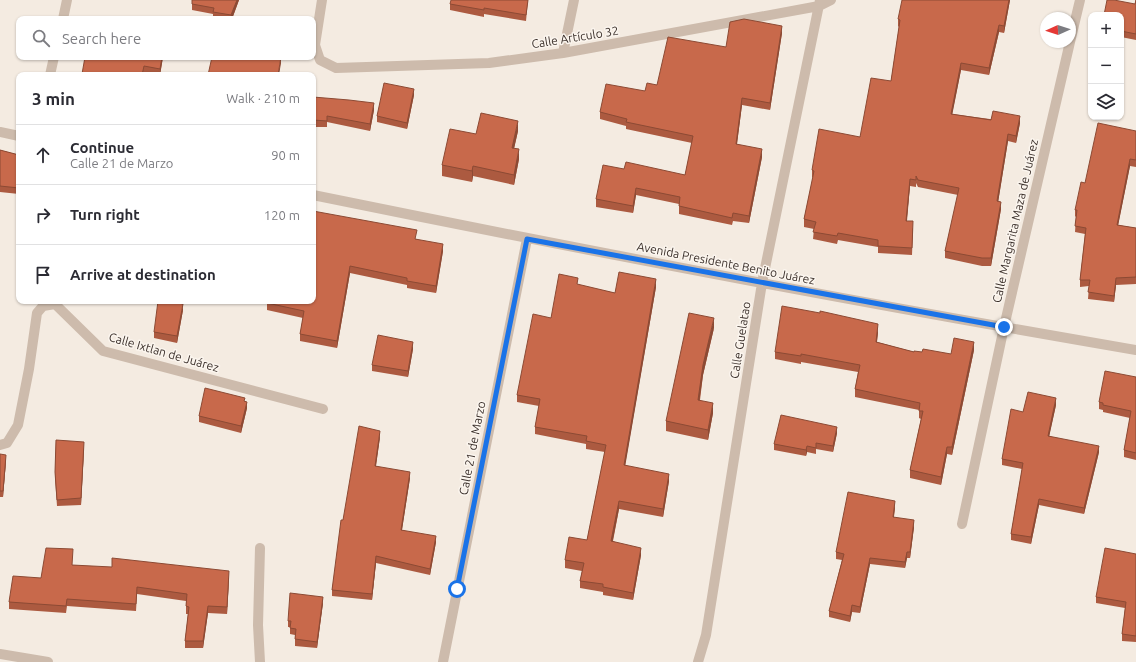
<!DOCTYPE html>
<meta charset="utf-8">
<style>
body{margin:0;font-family:Ubuntu,sans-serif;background:#f2f2f3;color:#2b2b33}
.controls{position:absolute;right:12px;top:12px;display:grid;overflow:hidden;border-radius:8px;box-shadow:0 1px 3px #0004}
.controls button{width:36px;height:36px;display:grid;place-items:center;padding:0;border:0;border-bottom:1px solid #e1e1e2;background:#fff;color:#2b2b33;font:20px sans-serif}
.compass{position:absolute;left:1040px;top:12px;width:36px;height:36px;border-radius:50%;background:#fff;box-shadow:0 1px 3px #0004;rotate:267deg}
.stop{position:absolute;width:12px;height:12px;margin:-9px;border:3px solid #1a73e8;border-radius:50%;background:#fff}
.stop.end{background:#1a73e8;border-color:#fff;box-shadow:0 1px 4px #0008}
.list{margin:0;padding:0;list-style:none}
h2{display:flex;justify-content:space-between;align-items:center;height:52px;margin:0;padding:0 16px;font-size:17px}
h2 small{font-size:13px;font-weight:400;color:#7c7c81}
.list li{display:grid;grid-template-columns:26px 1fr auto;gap:12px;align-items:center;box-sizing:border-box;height:60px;padding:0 16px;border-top:1px solid #e1e1e2}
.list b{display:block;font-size:15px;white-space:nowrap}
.list p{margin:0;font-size:13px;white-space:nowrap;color:#7c7c81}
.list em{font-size:13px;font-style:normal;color:#7c7c81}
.icon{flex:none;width:22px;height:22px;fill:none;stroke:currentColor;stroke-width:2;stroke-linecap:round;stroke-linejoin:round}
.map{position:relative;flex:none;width:1136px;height:662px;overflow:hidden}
.search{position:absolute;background:#fff;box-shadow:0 1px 3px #0004;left:16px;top:16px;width:300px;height:44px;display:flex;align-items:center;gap:10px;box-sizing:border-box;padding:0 14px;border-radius:8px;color:#7c7c81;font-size:15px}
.panel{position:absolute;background:#fff;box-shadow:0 1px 3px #0004;left:16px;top:72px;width:300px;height:232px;border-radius:8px}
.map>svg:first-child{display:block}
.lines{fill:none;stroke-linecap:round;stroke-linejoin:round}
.minor{stroke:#cdbbac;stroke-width:10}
.wall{fill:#ac5a40}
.shaded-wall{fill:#8c4a34}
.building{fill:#c8694b;stroke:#8c4a34}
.route{stroke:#1a73e8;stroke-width:5}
.labels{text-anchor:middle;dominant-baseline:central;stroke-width:3;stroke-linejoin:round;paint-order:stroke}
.street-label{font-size:12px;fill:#3b302b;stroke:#fbf5ee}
</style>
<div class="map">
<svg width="1136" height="662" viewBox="0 0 1136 662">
<rect width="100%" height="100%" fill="#f4ebe1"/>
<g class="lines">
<path class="minor" d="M322,0L315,45L320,60L336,68L489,63L563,53L819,6L831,0
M63,19L67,0
M1070,42L1080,0
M563,53L574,0
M50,75L54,57
M0,132L19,136
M313,195C587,251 861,303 1136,350
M0,445L7,443L18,425L29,369L37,313L43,306L55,304L103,351L323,409
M962,524L1004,327L1070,42
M260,548L258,625L260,662
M0,654L48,662
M443,662L527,239
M698,662L706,635L762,283L820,0"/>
</g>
<path class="wall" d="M239,0L232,19H218L213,18V14L192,10V4Z
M528,0L526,21L484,14V17L450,10V4Z
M921,0H1010L1004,33L999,32L989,75L961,70L952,114L1020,123L1016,143L1008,141L998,202L1001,209L991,266H982L945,258V251L958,195L918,187L916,183V187L910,186L907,221L913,229L912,255L878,253V247L838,240L837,244L813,239L814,229L804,227V219L813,177H812V170L860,137L891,81L899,27L898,26V19Z
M1136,0V40L1121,37V15L1135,4Z
M782,33L770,110L742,105L737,144L762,157L749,223L733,221L732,225L679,214V204L636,195L633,213L596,207V199L624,169L685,175L692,143L626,129V126L600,119V112L657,85Z
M163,57L160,75L144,72L143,75H82V74Z
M414,95L407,129L377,122V116Z
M313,97L374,110L370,131L327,122V127H313Z
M518,131L514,148L519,159L514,185L473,176L472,182L442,176V165L476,134Z
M1136,131V167L1130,166L1118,225L1136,228V284L1116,285L1114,302L1088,299L1089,286L1080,287V280L1085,234L1075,232L1076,217L1075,216V210L1085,183Z
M0,150L19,155V194L0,192Z
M313,211L416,239L443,251L436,293L407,288V285L350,273L337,348L300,341V334L303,318L267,310V303Z
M578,285L615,293L656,287L625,465L669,481L663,517L619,509L613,541L641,555L633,600L603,595V592L580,588V581L582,571L565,568V560L587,540L605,452L586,449V444L535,434V427L539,406L517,402V395L551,318Z
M183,310L177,343L154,338V332Z
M714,328L703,375L700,400L713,413L708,440L666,431V421Z
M878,332L877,342L914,352H922L951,354L974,350L952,455L947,454L941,485L910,478V470L921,419L919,418V410L855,397V389L858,372L801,362V364L775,359V352Z
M413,349L408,377L372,371V365Z
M1136,377V460L1124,457V450L1130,418L1103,412V410L1099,409V402Z
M245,401L247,408L241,433L199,422V416Z
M1056,405L1049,436L1099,452L1084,514L1039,505L1031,544L1011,540V534L1022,469L1002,465V459L1023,412Z
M837,433L833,452L816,449V454L807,452L806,456L774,450V444Z
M380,437L376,466L410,478L402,530L436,542L430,575L376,563L372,600L332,596V590L343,520Z
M56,440L84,449L81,505L57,506L55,478Z
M0,454L6,461L3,497H0Z
M895,507L894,517L914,527L910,558H907L905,568L870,564L860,613L852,612L850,622L829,617V611L842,560L836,559V552Z
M1136,554V642L1122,641V634L1125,608L1096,603V597Z
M73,565L229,578L227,614L208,613L203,648H185V641L188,614H186V601L137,594L136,611L67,606L66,613L9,609V602L41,578Z
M323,603L317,648L295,646V635L290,634V627H288V621Z"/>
<path class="shaded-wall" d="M237,0H239L232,19H231V15Z
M1009,0H1010L1004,33V26Z
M999,25V32L989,75V68Z
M782,26V33L770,110V103Z
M162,57H163L160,75V69Z
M281,57V63L279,75H278Z
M961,63V70L951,121V114Z
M414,89V95L407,129V123Z
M742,98V105L736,151V144Z
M374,103V110L370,131V124Z
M1020,116V123L1016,143V136Z
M518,121V131L512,158V148Z
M1008,134V141L997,209V201Z
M519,149V159L514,185V175Z
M762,149V157L749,223V216Z
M1130,159V166L1117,231V225Z
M473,166V176L472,182V171Z
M910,179V186L906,228V221Z
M636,188V195L633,213V206Z
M1001,202V209L991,266V258Z
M443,244V251L436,293V286Z
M350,266V273L337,348V341Z
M1116,278V285L1114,302V296Z
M656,279V287L624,473V465Z
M183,304V310L177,343V336Z
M714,318V328L703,375L698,410V400L703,365Z
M878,324V332L876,349V342Z
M413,342V349L408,377V371Z
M974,342V350L952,455V447Z
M1056,398V405L1048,442V436Z
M247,402V408L241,433V426Z
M713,403V413L708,440V430Z
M837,427V433L833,452V446Z
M380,431V437L375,472V466Z
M84,442V449L81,505V498Z
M807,446V452L806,456V450Z
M1099,446V452L1084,514V508Z
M947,447V454L941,485V477Z
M6,455V461L3,497V491Z
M410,472V478L401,536V530Z
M669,474V481L663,517V509Z
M1039,499V505L1031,544V537Z
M619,501V509L611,549V541Z
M895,501V507L893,523V517Z
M914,520V527L910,558V552Z
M436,536V542L430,575V569Z
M641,548V555L633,600V593Z
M907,552V558L905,568V562Z
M376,556V563L372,600V594Z
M870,558V564L860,613V607Z
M229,571V578L227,614V607Z
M323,597V603L317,648V642Z
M852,605V612L850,622V616Z
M208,606V613L203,648V641Z"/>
<path class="building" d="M192,0H237L231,15L213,12L214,8L192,4Z
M451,0H528L526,15L484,8V10L450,4Z
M902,0H1009L1004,26L999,25L989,68L961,63L951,114L991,120L993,111L1020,116L1016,136L1008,134L997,201L1001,202L991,258H982L945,251L959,188L918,180L916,176V180L910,179L906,221H913L912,248L878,246V240L838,233L837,236L813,232L816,222L804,219L814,171L812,170L819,129L860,137L871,78L891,81L900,20L898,19Z
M1107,0H1114L1135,4L1136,0V34L1121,31V15H1104Z
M744,19L782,26L770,103L742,98L736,144L762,149L749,216L733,213L732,218L679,206L680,197L636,188L633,206L596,199L603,165L624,169L626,162L685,175L693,136L626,122L627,119L600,112L606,84L645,91L647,83L657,85L668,37L726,47L730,22Z
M85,57H162L160,69L144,66L142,75H133L121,73L120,75H90L82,74Z
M212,57H281L278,75H208Z
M384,83L414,89L407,123L377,116Z
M313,97L349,100L374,103L370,124L327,116V121L313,120Z
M481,113L518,121L512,148L519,149L514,175L473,166L472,171L442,165L450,129L476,134Z
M1098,123L1136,131V160L1130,159L1117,225L1136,228V277L1116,278L1114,296L1088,292L1090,280H1080L1086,228L1075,226L1077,210H1075L1081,182L1085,183Z
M0,150L19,155V188L0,186Z
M313,211L417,230L415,239L443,244L436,286L407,281V278L350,266L337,341L300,334L304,311L267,303L268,301H313Z
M619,272L656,279L624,465L669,474L663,509L619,501L611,541L641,548L633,593L603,587V584L580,581L584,563L565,560L569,537L587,540L606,445L586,441L587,436L535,427L540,399L517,395L533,314L551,318L559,274L578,278L577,284L615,293Z
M158,301H168L183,304L177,336L154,332Z
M782,306L820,313V311L878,324L876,342L914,352V351L922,352L923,349L951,354L954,338L974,342L952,447H947L941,477L910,470L923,411H919L920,403L855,389L860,365L801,354V356L775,352Z
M689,313L714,318L703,365L698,400L713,403L708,430L666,421Z
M378,335L413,342L408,371L372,365Z
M1105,371L1136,377V453L1124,450L1131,411L1103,405V403L1099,402Z
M205,388L245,398L244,401L247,402L241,426L199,416Z
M1028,392L1056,398L1048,436L1099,446L1084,508L1039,499L1031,537L1011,534L1023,463L1002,459L1011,409L1023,412Z
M781,415L837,427L833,446L816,443V448L807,446L806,450L774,444Z
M359,426L380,431L375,466L410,472L401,530L436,536L430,569L376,556L372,594L332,590L341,520H343Z
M56,440L84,442L81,498L57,500L55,472Z
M0,454L6,455L3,491H0Z
M848,492L895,501L893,517L914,520L910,552H907L905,562L870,558L860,607L852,605L850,616L829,611L844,554L836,552Z
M46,548L73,549L72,565L112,567V558L229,571L227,607L208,606L203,641H185L189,607L186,606L187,594L137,587L136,604L67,599L66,606L9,602L13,576L41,578Z
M1105,548L1136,554V636L1122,634L1126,602L1096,597Z
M290,593L323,597L317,642L295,639L296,629L290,628L291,621H288Z"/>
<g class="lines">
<path class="route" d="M457,589L527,239L1004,327"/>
</g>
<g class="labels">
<g class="street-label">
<text transform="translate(575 37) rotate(-9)">Calle Artículo 32</text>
<text transform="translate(1015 221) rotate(-77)">Calle Margarita Maza de Juárez</text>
<text transform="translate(726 263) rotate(11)">Avenida Presidente Benito Juárez</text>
<text transform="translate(740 340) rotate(-81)">Calle Guelatao</text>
<text transform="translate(164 352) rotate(16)">Calle Ixtlan de Juárez</text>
<text transform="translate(472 448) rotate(-79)">Calle 21 de Marzo</text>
</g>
</g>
</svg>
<div class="controls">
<button>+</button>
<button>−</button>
<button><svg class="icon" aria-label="layers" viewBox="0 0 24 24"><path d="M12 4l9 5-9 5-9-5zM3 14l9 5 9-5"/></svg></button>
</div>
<svg class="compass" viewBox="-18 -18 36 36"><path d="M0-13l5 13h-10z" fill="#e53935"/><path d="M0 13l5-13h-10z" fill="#7c7c81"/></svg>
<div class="stop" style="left:457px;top:589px"></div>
<div class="stop end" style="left:1004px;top:327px"></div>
<div class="search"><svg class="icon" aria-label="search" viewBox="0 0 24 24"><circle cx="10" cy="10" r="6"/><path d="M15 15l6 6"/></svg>Search here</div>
<section class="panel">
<h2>3 min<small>Walk · 210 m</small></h2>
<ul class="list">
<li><svg class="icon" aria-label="ahead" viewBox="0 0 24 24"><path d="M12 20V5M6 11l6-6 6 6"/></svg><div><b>Continue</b><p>Calle 21 de Marzo</p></div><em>90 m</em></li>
<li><svg class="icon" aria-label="right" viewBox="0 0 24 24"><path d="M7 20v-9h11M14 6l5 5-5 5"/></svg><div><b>Turn right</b></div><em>120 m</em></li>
<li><svg class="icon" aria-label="arrive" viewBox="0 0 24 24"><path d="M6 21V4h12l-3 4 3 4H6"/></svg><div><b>Arrive at destination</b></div></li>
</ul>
</section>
</div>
